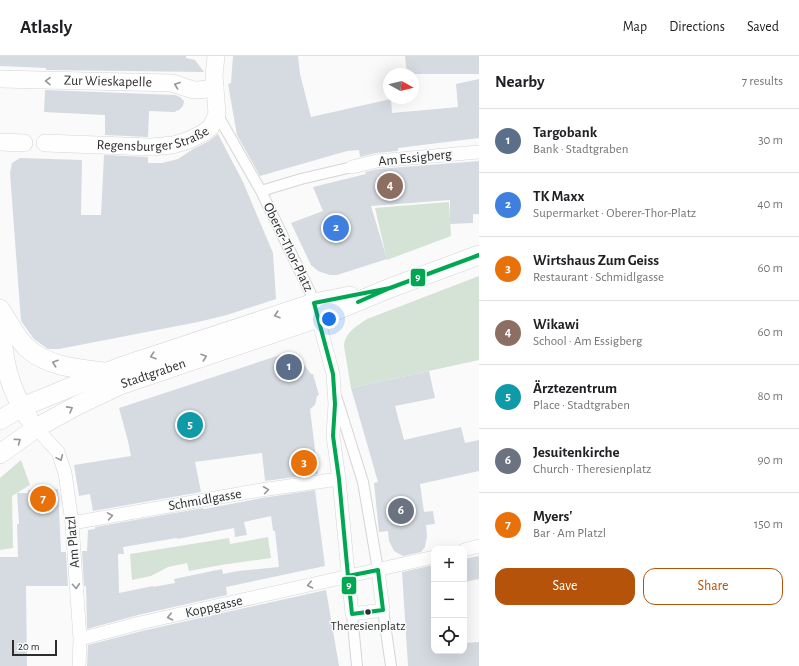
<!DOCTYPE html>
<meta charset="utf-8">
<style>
body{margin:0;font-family:"Alegreya Sans",sans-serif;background:#f6f6f6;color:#202124}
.controls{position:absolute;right:12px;bottom:12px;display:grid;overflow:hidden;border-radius:8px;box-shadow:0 4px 16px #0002}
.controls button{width:36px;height:36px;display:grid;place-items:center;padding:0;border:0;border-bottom:1px solid #e0e0e0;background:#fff;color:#202124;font:20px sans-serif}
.compass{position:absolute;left:383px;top:12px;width:36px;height:36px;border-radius:50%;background:#fff;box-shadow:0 4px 16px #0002;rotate:98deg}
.scale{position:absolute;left:12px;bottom:10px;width:45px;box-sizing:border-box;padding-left:4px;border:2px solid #2d2d2d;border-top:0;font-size:11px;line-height:14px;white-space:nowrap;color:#2d2d2d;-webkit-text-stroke:3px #f9fafb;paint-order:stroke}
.you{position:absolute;left:329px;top:263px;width:14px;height:14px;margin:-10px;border:3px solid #fff;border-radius:50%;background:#1a73e8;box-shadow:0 0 0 6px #1a73e833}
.badge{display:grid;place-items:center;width:26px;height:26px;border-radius:50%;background:#b45309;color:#fff;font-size:13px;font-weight:700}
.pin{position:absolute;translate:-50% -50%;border:2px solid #fff;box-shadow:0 1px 4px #0006}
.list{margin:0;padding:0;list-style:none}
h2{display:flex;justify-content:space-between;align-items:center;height:52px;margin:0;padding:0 16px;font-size:17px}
h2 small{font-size:13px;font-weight:400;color:#757577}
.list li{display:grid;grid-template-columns:26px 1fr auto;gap:12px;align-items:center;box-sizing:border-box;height:64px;padding:0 16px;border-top:1px solid #e0e0e0}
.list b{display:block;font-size:15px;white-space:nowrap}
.list p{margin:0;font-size:13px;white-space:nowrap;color:#757577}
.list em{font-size:13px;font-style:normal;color:#757577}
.actions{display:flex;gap:8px;padding:12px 16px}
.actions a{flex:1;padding:9px 0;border:1px solid #b45309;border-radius:12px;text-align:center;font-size:14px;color:#b45309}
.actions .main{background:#b45309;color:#fff}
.icon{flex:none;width:22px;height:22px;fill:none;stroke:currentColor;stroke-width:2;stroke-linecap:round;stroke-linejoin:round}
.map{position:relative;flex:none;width:479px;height:610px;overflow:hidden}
header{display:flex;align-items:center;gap:24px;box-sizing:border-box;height:56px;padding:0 20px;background:#fff;border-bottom:1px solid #e0e0e0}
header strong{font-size:19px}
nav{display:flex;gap:22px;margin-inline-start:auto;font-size:14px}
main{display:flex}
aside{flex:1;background:#fff}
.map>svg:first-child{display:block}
.green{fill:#d4e3d5}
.building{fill:#d5dbe1;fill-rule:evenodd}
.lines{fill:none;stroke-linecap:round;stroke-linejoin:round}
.pedestrian-casing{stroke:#d5d5d5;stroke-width:12}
.minor-casing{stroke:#d5d5d5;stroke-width:14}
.tertiary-casing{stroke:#d5d5d5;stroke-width:18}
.secondary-casing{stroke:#d5d5d5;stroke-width:20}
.pedestrian{stroke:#fefefe;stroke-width:10}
.minor{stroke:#fefefe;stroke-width:13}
.tertiary{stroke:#fefefe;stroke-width:17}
.secondary{stroke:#fefefe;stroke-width:19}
.bus-1-casing{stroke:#f9fafb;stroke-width:7}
.bus-1{stroke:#00a651;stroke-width:4}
.oneway{stroke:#969696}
.bus-dot{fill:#2d2d2d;stroke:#f9fafb;stroke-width:1.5}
.labels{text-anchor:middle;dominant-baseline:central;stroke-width:3;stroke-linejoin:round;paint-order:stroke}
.bus-label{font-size:13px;fill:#2d2d2d;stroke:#f9fafb}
.street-label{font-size:14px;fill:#2d2d2d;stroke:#f9fafb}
.line-badge{stroke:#f9fafb;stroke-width:1.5}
.badge-label{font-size:11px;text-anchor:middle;font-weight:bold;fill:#fff}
</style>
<header>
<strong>Atlasly</strong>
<nav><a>Map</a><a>Directions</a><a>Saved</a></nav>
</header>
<main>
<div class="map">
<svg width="479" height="610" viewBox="0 0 479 610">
<rect width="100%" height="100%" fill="#fafafa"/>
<path class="green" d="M449,146L451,180L387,204L375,152Z
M479,220V304L351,332L344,290C345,276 357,270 367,263Z
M21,404L30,429L12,440L13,492L0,494V422Z
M268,481L271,502L221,509L189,515L187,507L168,511L151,520L132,524L130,498L229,482L230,488Z"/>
<path class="building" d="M0,0H186V2L195,4L204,16L46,14V12L0,10Z
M233,0H298L300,18L311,61L391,43L392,57L458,51L456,28L479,23V82L398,92V95L376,97L360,101L359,94L347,95L260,120L237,79L228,28L231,27Z
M405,0H479V18H407Z
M45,34L175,39L180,41L184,45L183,50L179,54L174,56L149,55L148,81L105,79V59L44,56Z
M218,78L243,126L273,197L276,243L227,259L198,266L59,293H48L34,283L21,265L10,117L12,107L20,102L82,104L81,159H101L104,99L148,101V107H162L178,103L193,93L209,85Z
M479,105V158H473V167L450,168V144L371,150L387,203L337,219H330L318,215L311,209L291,167L323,155L313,131L366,118L365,116L378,113Z
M283,298L292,299L297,301L302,306L311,318H313L319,339L317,340L315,349L310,353L318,418L265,425L262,397L195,406L201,436L93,455L90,438L79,440L74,409L131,400L128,385L119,352Z
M429,315L435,342L395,350L404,384L461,371L465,387L479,384V415L420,428L424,456L433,455L435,468L426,469L427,480L425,491L421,496L403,500L394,495L389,485L388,475L379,476L374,427L378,426L351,332Z
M58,433L61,496H66L68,530H26L27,610H0V501H18L17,468H19L17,437H28V434Z
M315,434L325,510L226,531L227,539L138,559L87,573L86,530H84L82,495H87L88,474L95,473V471L203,452L204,453L262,442ZM271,460L273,475H275L279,511L238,515L223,518L222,513L174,523L175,527L153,531V530L119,537L118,498H124L123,491L177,482V483L234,472L235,481L247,479L244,466Z
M479,500V523L464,526V503Z
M434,509V595H464V587L479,586V610H408L402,516Z
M326,534L339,610H87L88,589L142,575Z"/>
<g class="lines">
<g class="pedestrian-casing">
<path id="pedestrian" d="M217,58L261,135L310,236L314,247
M261,135L301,123L352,111
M337,343L363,426L378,514
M383,554L391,610
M352,558L357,610"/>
</g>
<g class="minor-casing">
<path id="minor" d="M352,111L377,105L479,96
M316,255L333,318L335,348L333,380L339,423L352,558L383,554L378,514
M36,372L58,396L65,417L72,467L80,583L79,610
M72,467L261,434L339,423
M464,494L479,490
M80,583L140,567L434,501"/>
</g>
<g class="tertiary-casing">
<g id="tertiary">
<path id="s1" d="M0,23L172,27C193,33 191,37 215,31"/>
<path d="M0,86L24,87"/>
<path id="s2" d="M45,87L151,91L173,89L189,84L203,77L211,71L217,58L214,19L216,0"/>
</g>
</g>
<g class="secondary-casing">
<g id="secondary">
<path d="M0,253C8,266 16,281 26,291C47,311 79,313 106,316"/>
<path d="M0,267C4,304 7,329 28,361"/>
<path d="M0,364L22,351L120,311L314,247L350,240"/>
<path id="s3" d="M0,398L36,372L78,349L120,329L318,262L390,232L479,199"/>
</g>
</g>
<use href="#pedestrian" class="pedestrian"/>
<use href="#minor" class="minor"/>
<use href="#tertiary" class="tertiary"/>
<use href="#secondary" class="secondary"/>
<g class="bus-1-casing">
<path id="bus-1" d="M358,246L390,232L479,199
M378,514L383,554L352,558L348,520Z
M348,520L339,423L333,380L335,348L333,318L314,247L390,232"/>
</g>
<use href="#bus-1" class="bus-1"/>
</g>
<defs><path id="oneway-chevron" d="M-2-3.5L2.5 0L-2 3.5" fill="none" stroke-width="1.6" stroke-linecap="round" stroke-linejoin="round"/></defs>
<g class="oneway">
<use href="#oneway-chevron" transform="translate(48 25) rotate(-179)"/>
<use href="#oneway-chevron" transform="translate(177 29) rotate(-160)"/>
<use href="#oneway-chevron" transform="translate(277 259) rotate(162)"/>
<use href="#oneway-chevron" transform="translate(153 300) rotate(162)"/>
<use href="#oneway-chevron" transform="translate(204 301) rotate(-19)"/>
<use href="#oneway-chevron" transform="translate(55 307) rotate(-161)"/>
<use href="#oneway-chevron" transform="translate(70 353) rotate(-29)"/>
<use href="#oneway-chevron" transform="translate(18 385) rotate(-37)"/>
<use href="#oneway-chevron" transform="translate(60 402) rotate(66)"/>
<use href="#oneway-chevron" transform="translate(266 434) rotate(-8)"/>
<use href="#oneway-chevron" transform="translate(110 460) rotate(-10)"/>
<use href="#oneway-chevron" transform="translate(310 529) rotate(167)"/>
<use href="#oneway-chevron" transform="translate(76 530) rotate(86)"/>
<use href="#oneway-chevron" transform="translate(170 561) rotate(167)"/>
</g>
<circle class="bus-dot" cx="368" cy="556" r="3.5"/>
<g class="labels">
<g class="bus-label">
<text x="368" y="570">Theresienplatz</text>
</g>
<g class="street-label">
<text stroke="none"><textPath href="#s1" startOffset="108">Zur Wieskapelle</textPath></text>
<text stroke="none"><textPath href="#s2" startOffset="109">Regensburger Straße</textPath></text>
<text transform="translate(415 102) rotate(-6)">Am Essigberg</text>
<text transform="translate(288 191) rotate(64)">Oberer-Thor-Platz</text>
<text stroke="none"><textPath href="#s3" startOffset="174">Stadtgraben</textPath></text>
<text transform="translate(205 444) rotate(-10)">Schmidlgasse</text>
<text transform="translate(73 486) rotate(-95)">Am Platzl</text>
<text transform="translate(214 551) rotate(-13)">Koppgasse</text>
</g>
</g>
<g class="line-badge">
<rect x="410" y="212" width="16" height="19" rx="4" fill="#00a651"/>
<rect x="341" y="520" width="16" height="19" rx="4" fill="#00a651"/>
</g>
<g class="badge-label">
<text x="418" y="225">9</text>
<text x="349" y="533">9</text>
</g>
</svg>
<div class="controls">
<button>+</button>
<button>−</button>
<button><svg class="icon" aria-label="locate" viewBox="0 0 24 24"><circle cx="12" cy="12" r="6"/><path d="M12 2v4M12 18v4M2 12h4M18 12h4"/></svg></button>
</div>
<svg class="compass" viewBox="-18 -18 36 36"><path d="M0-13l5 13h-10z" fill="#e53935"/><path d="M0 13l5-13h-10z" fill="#757577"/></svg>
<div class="scale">20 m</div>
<div class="you"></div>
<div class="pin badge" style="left:289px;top:311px;background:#5c6f8a">1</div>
<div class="pin badge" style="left:336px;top:172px;background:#3f7fe0">2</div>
<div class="pin badge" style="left:304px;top:407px;background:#e8710a">3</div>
<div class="pin badge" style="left:390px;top:130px;background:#8d6e63">4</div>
<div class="pin badge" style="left:190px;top:369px;background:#0f9aa8">5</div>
<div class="pin badge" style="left:401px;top:455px;background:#6b7280">6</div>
<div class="pin badge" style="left:43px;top:443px;background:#e8710a">7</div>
</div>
<aside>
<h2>Nearby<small>7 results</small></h2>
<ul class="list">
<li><span class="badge" style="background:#5c6f8a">1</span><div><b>Targobank</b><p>Bank · Stadtgraben</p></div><em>30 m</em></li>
<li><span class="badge" style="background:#3f7fe0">2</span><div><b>TK Maxx</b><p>Supermarket · Oberer-Thor-Platz</p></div><em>40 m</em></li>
<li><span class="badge" style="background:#e8710a">3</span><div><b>Wirtshaus Zum Geiss</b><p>Restaurant · Schmidlgasse</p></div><em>60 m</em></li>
<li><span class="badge" style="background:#8d6e63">4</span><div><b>Wikawi</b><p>School · Am Essigberg</p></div><em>60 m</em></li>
<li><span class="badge" style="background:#0f9aa8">5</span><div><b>Ärztezentrum</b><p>Place · Stadtgraben</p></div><em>80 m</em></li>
<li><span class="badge" style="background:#6b7280">6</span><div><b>Jesuitenkirche</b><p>Church · Theresienplatz</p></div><em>90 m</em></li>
<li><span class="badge" style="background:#e8710a">7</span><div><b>Myers'</b><p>Bar · Am Platzl</p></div><em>150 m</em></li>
</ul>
<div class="actions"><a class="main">Save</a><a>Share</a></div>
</aside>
</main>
